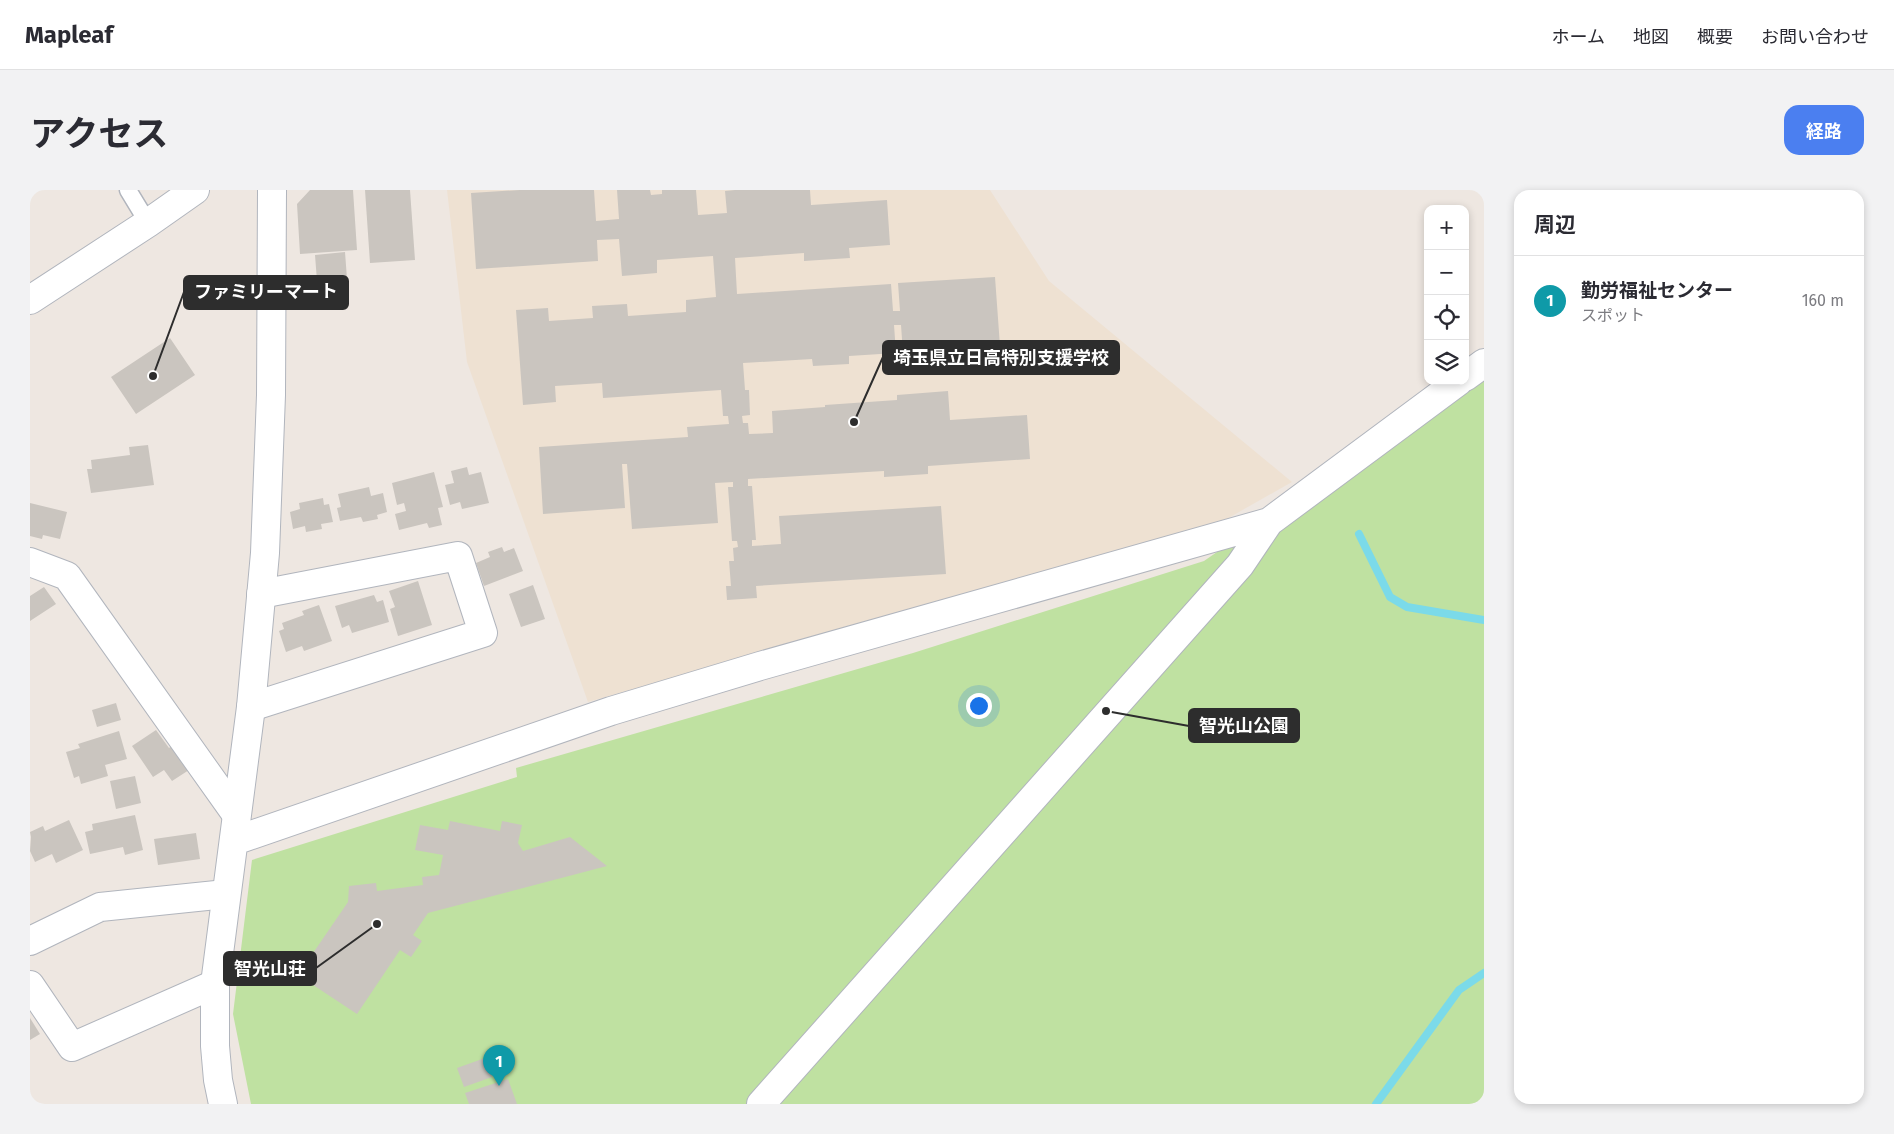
<!DOCTYPE html>
<html lang="ja">
<meta charset="utf-8">
<style>
body{margin:0;font-family:"Fira Sans","Noto Sans JP",sans-serif;background:#f2f2f3;color:#2b2b33}
.controls{position:absolute;right:15px;top:15px;display:grid;overflow:hidden;border-radius:10px;box-shadow:0 2px 8px #0003}
.controls button{width:45px;height:45px;display:grid;place-items:center;padding:0;border:0;border-bottom:1px solid #e1e1e2;background:#fff;color:#2b2b33;font:25px sans-serif}
.you{position:absolute;left:948px;top:515px;width:18px;height:18px;margin:-12px;border:4px solid #fff;border-radius:50%;background:#1a73e8;box-shadow:0 0 0 8px #1a73e833}
.badge{display:grid;place-items:center;width:32px;height:32px;border-radius:50%;background:#4b7ff0;color:#fff;font-size:16px;font-weight:700}
.pin{position:absolute;translate:-50% -41px;filter:drop-shadow(0 1px 2px #0008)}
.pin::after{content:'';position:absolute;top:26px;width:18px;height:15px;background:inherit;clip-path:polygon(0 0,100% 0,50% 100%)}
.list{margin:0;padding:0;list-style:none}
h2{display:flex;justify-content:space-between;align-items:center;height:65px;margin:0;padding:0 20px;font-size:21px}
h2 small{font-size:16px;font-weight:400;color:#7c7c81}
.list li{display:grid;grid-template-columns:32px 1fr auto;gap:15px;align-items:center;box-sizing:border-box;height:90px;padding:0 20px;border-top:1px solid #e1e1e2}
.list b{display:block;font-size:19px;white-space:nowrap}
.list p{margin:0;font-size:16px;white-space:nowrap;color:#7c7c81}
.list em{font-size:16px;font-style:normal;color:#7c7c81}
.icon{flex:none;width:28px;height:28px;fill:none;stroke:currentColor;stroke-width:2;stroke-linecap:round;stroke-linejoin:round}
.map{position:relative;flex:none;width:1454px;height:914px;overflow:hidden;border-radius:15px}
header{display:flex;align-items:center;gap:30px;box-sizing:border-box;height:70px;padding:0 25px;background:#fff;border-bottom:1px solid #e1e1e2}
header strong{font-size:24px}
nav{display:flex;gap:28px;margin-inline-start:auto;font-size:18px}
.intro{display:flex;align-items:center;justify-content:space-between;box-sizing:border-box;height:120px;padding:0 30px}
h1{margin:0;font-size:35px}
.button{padding:12px 22px;border-radius:15px;background:#4b7ff0;color:#fff;font-size:18px;font-weight:700}
main{display:flex;gap:30px;padding:0 30px}
aside{flex:1;background:#fff;border-radius:15px;box-shadow:0 2px 8px #0003}
.map>svg:first-child{display:block}
.education{fill:#eee1d2}
.green{fill:#bfe1a1}
.lines{fill:none;stroke-linecap:round;stroke-linejoin:round}
.stream{stroke:#7bdae9;stroke-width:8}
.building{fill:#cac5bf}
.lane-casing{stroke:#b1b5bd;stroke-width:19}
.street-casing{stroke:#b1b5bd;stroke-width:30}
.secondary-casing{stroke:#b1b5bd;stroke-width:30}
.lane{stroke:#fff;stroke-width:16}
.street{stroke:#fff;stroke-width:28}
.secondary{stroke:#fff;stroke-width:28}
.leader{fill:none;stroke:#2d2d2d;stroke-width:2}
.callout-dot{fill:#2d2d2d;stroke:#fff;stroke-width:2}
.callout{fill:#2d2d2d;stroke:#2d2d2d;stroke-width:2}
.callout-label{font-size:18px;text-anchor:middle;font-weight:bold;fill:#fff}
</style>
<header>
<strong>Mapleaf</strong>
<nav><a>ホーム</a><a>地図</a><a>概要</a><a>お問い合わせ</a></nav>
</header>
<div class="intro"><h1>アクセス</h1><a class="button">経路</a></div>
<main>
<div class="map">
<svg width="1454" height="914" viewBox="0 0 1454 914">
<rect width="100%" height="100%" fill="#eee7e1"/>
<path class="education" d="M417,0H960L1019,91L1262,292L1186,335L1087,360L558,512L437,172Z"/>
<path class="green" d="M1454,177V914H221L203,824L222,670L487,587L486,578L883,463L1174,371Z"/>
<g class="lines">
<path class="stream" d="M1329,344L1360,407L1377,417L1454,430
M1346,914L1429,800L1454,783"/>
</g>
<path class="building" d="M280,0H323L327,60L270,64L267,14Z
M335,0H380L385,70L340,73Z
M490,0H564L566,31L589,29L587,0H620L621,5L632,4V0H666L668,25L697,23L695,1L705,0H780L781,15L857,10L860,55L819,58L820,68L774,71V63L705,68L707,104L861,94L863,121H870L868,93L965,87L970,156L873,163L871,135H864L866,163L819,166V174L783,176L782,169L713,173L715,200H719L720,225L712,226L713,233H718L719,244L743,243L742,221L795,217V215L867,210V205L918,201L920,230L997,225L1000,269L898,276V284L854,287V281L718,289V296H722L726,350H722V356L751,354L749,326L911,316L916,384L726,396L727,408L697,410L696,396H701L699,371H704L703,358L708,357L707,351H702L698,297H703V292L685,293L688,333L602,339L597,274H592L595,318L513,324L509,257L658,247L657,237L699,234L698,226H693L691,200L573,208L572,193L525,196L526,212L493,215L486,120L518,118L519,131L563,128L562,116L597,114L598,126L656,122V110L686,107L683,66L627,70V83L592,86L589,49L567,50L568,71L446,79L441,3Z
M315,62L318,102L288,104L285,65Z
M140,148L165,185L106,224L81,187Z
M118,255L124,295L61,303L57,279H62L61,270L100,265L99,257Z
M437,277L439,285L451,282L459,313L432,319L430,312L420,315L415,295L424,293L421,281Z
M404,282L413,317L408,318L412,335L399,338L397,333L369,340L365,324L376,321L374,313L367,315L362,293Z
M339,297L341,306L353,303L357,322L347,325L348,329L333,332L331,327L310,331L307,318L311,317L308,304Z
M293,308L294,315L299,314L303,332L291,334L292,339L276,342L275,336L263,339L260,322L270,319L269,313Z
M0,313L37,322L30,349L13,345L12,349L0,346Z
M472,357L474,362L484,358L493,381L454,396L446,373L460,367L458,362Z
M388,391L402,435L368,446L360,419L365,417L359,401Z
M503,395L515,429L491,437L479,404Z
M14,397L26,414L0,431V406Z
M344,405L347,412L353,410L359,432L322,443L319,435L312,438L305,416Z
M289,415L302,451L274,461L272,456L256,462L249,441L254,439L252,433L274,425L272,421Z
M86,513L91,530L67,537L62,520Z
M126,540L139,558L143,555L159,580L142,591L134,580L123,587L102,556Z
M89,541L97,569L75,575L78,586L51,594L49,586L44,588L36,562L50,558L48,554Z
M105,586L111,613L86,619L80,591Z
M105,625L113,660L95,665L93,657L60,664L55,642L63,640L62,634Z
M39,630L53,660L26,673L22,664L5,672L0,661L1,647L0,642L13,636L15,641Z
M420,631L470,641L472,631L492,635L488,653L493,661L540,647L577,676L398,723L383,745L392,751L381,767L370,760L327,824L268,785L318,712L319,696L346,693L347,701L393,695L392,687L409,685L413,665L385,660L390,635L418,640Z
M166,643L170,669L128,675L124,649Z
M0,828L10,844L0,850Z
M455,868L462,887L434,897L427,878Z
M478,889L487,914H439L435,903Z"/>
<g class="lines">
<g class="lane-casing">
<path id="lane" d="M98,0L118,33"/>
</g>
<g class="street-casing">
<path id="street" d="M0,372L37,386L206,624
M221,517L453,443L428,366L231,404
M0,751L70,717L196,704
M0,795L42,857L185,794"/>
</g>
<g class="secondary-casing">
<path id="secondary" d="M0,110L118,33L165,0
M1435,187L1454,173
M204,651L581,521L730,476L1239,332L1429,191
M193,914L188,890L185,856V794L221,517L235,363L241,205L242,0
M731,914L1210,375L1239,332"/>
</g>
<use href="#lane" class="lane"/>
<use href="#street" class="street"/>
<use href="#secondary" class="secondary"/>
</g>
<path class="leader" d="M123 186L154 102M824 232L853 167M1076 521L1159 536M347 734L286 778"/>
<g class="callout-dot">
<circle cx="123" cy="186" r="5"/>
<circle cx="824" cy="232" r="5"/>
<circle cx="1076" cy="521" r="5"/>
<circle cx="347" cy="734" r="5"/>
</g>
<g class="callout">
<rect x="154" y="86" width="164" height="33" rx="5"/>
<rect x="853" y="151" width="236" height="33" rx="5"/>
<rect x="1159" y="519" width="110" height="33" rx="5"/>
<rect x="194" y="762" width="92" height="33" rx="5"/>
</g>
<g class="callout-label">
<text x="236" y="108">ファミリーマート</text>
<text x="971" y="174">埼玉県立日高特別支援学校</text>
<text x="1214" y="542">智光山公園</text>
<text x="240" y="785">智光山荘</text>
</g>
</svg>
<div class="controls">
<button>+</button>
<button>−</button>
<button><svg class="icon" aria-label="locate" viewBox="0 0 24 24"><circle cx="12" cy="12" r="6"/><path d="M12 2v4M12 18v4M2 12h4M18 12h4"/></svg></button>
<button><svg class="icon" aria-label="layers" viewBox="0 0 24 24"><path d="M12 4l9 5-9 5-9-5zM3 14l9 5 9-5"/></svg></button>
</div>
<div class="you"></div>
<div class="pin badge" style="left:469px;top:896px;background:#0f9aa8">1</div>
</div>
<aside>
<h2>周辺<small></small></h2>
<ul class="list">
<li><span class="badge" style="background:#0f9aa8">1</span><div><b>勤労福祉センター</b><p>スポット</p></div><em>160 m</em></li>
</ul>
</aside>
</main>
